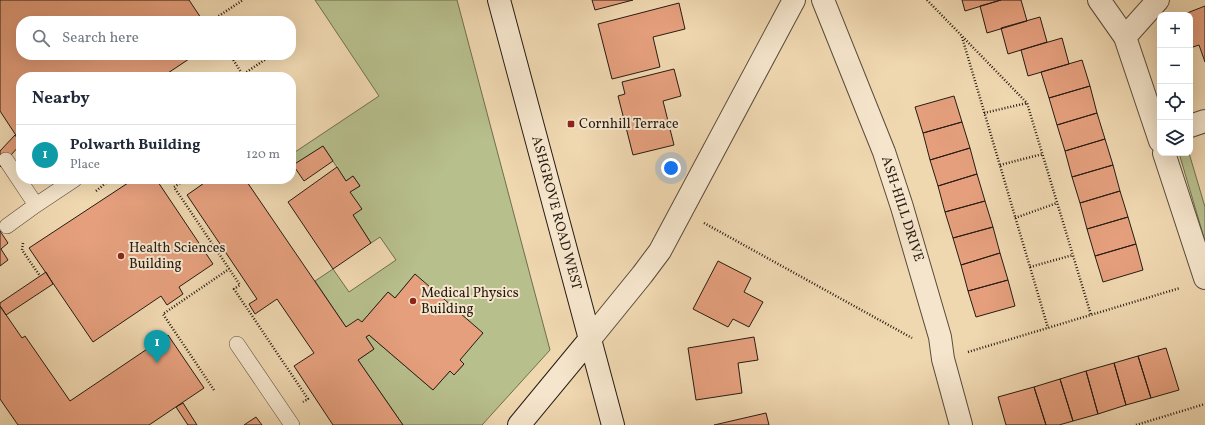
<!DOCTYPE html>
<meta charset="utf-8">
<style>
body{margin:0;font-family:Vollkorn,serif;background:#f6f6f7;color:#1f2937}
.controls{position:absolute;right:12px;top:12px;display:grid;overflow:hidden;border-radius:8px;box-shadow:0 4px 16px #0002}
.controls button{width:36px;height:36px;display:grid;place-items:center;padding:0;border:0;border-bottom:1px solid #e0e1e3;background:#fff;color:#1f2937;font:20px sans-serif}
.you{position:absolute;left:671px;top:168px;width:14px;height:14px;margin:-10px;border:3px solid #fff;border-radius:50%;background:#1a73e8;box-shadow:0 0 0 6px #1a73e833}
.badge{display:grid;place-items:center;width:26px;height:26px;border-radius:50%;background:#111827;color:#fff;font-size:13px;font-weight:700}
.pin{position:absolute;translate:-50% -33px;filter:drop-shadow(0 1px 2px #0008)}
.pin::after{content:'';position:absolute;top:21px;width:14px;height:12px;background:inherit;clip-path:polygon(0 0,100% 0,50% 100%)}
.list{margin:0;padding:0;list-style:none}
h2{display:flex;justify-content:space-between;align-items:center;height:52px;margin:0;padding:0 16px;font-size:17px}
h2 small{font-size:13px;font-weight:400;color:#747a83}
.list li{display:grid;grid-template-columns:26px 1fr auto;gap:12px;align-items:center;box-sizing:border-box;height:60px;padding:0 16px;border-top:1px solid #e0e1e3}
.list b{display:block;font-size:15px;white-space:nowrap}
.list p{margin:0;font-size:13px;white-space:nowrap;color:#747a83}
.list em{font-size:13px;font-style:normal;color:#747a83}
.icon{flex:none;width:22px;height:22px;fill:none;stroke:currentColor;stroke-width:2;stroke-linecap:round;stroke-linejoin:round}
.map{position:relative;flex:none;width:1205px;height:425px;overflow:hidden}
.search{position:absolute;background:#fff;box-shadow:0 4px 16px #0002;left:16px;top:16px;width:280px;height:44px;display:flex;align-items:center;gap:10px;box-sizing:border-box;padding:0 14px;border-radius:16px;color:#747a83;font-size:15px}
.panel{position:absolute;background:#fff;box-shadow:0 4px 16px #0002;left:16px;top:72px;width:280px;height:112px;border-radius:16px}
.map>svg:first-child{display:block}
.green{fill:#b7bf8d;stroke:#6e6e50}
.building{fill:#e59f7d;stroke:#261c13}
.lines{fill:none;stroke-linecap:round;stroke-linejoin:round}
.lane-casing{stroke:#584b3a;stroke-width:16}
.street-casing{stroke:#584b3a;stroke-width:24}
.secondary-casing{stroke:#261c13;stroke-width:24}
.path{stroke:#261c13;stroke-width:2.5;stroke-dasharray:1 2;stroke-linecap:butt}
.lane{stroke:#f5e5cc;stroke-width:15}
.street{stroke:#f5e5cc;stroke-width:22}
.secondary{stroke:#f5e5cc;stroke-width:22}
.poi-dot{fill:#8f2418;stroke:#f5e5cc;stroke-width:1.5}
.labels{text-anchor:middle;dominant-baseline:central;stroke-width:4;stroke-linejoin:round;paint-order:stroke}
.poi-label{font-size:14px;fill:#261c13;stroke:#f5e5cc;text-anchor:start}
.street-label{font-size:14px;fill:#261c13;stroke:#f5e5cc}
</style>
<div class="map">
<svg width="1205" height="425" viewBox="0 0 1205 425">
<rect width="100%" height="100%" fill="#efd7b0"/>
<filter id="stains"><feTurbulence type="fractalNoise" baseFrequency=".005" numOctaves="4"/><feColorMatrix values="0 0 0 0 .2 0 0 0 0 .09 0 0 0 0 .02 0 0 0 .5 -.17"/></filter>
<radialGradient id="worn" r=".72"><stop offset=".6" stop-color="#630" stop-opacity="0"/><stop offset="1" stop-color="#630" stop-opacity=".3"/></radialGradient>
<path class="green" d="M315,0H457L550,350L482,425H403L358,360L374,349L366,337L369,335L433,390L450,371L454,375L464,364L460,360L415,274L395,298L388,292L362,322L346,327L315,281L333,269L349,292L396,260L380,237L371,243L353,215L350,192L360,186L353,176L346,181L323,146L291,167V147L295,152L379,96Z
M1179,153H1189L1205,207V241Z"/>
<path class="building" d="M0,0H189L203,21H21V55H195L162,77H21V143L0,111Z
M592,0H633L595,10Z
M962,0H1001L965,11Z
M1001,0H1021L1027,21L987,33L980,6Z
M679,3L685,29L653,37L660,67L612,79L598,24Z
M1205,6V62L1199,45L1190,48V15H1182Z
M1040,17L1047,42L1008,54L1001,28Z
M1062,38L1069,64L1028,76L1021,50Z
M1082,60L1090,86L1049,98L1041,72Z
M674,69L681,96L663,101L674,145L633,155L618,96L625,94L622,82Z
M1090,86L1097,113L1057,125L1049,98Z
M954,96L962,122L923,133L915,107Z
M1097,113L1105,139L1065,151L1057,125Z
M962,122L970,148L930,160L923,133Z
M15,135L21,144L0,167V151Z
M1105,139L1113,165L1072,177L1065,151Z
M323,146L333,161L304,181L293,165Z
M970,148L977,174L938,186L930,160Z
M1113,165L1120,191L1080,203L1072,177Z
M337,167L346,181L353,176L360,186L350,192L362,209L353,215L371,243L333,269L288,202Z
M977,174L985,201L945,212L938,186Z
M134,179H156L213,264L179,287L183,294L167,305L161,296L93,342L29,248Z
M206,179H245L346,327L358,319L362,322L388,292L395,298L415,274L483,333L460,360L464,364L454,375L450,371L433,390L369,335L366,337L374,349L358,360L403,425H333L294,366L314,353L277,299L255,314L249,304L257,299L187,195L207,181Z
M1120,191L1128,217L1087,229L1080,203Z
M985,201L993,227L953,238L945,212Z
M1128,217L1136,244L1095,256L1087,229Z
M993,227L1000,253L961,265L953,238Z
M0,231L8,243L1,249L8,260L0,266Z
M1136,244L1143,270L1103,282L1095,256Z
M1000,253L1008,280L968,291L961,265Z
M718,261L751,278L744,292L763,302L749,327L733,319L728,327L693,309Z
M46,272L53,284L6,315L0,306V303Z
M1008,280L1015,306L976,317L968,291Z
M0,306L22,338L25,336L70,401L168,335L204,388L149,425H18L0,399Z
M754,337L758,360L738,363L742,393L696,400L688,348Z
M1166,348L1179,390L1151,398L1138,356Z
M1138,356L1151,398L1126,405L1114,363Z
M1114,363L1126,405L1098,414L1086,371Z
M1086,371L1098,414L1073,421L1060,379Z
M1060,379L1073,421L1059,425H1046L1034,387Z
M1034,387L1046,425H1006L998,397Z
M183,403L197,425H188L176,407Z
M766,413L769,425H714Z
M256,417L262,425H244Z"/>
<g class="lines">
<g class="lane-casing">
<path id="lane" d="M6,160L36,205L75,179
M7,226L36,205
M237,344L292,425"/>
</g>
<g class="street-casing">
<path id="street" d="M823,0L884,152L902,207L940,337L943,359L961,425
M1099,0L1125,37L1160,141
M1125,37L1158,0
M1190,126L1205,121
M1164,153L1205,278
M590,339L642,275L660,251L794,0"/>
</g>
<g class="secondary-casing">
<path id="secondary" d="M499,0L613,425
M519,425L590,339"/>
</g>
<path class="path" d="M927,0L1027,103L1091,315
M211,21L243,0
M962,37L1048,328
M230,55L243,75
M239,77L272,55
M984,113L1027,103
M1000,165L1043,154
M180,179L182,182L174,187L240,285L234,289L308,399L303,402
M96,191L111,179
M1015,218L1057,203
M704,223L912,338
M23,243L22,250L40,276
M1030,267L1073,255
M968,352L1180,288
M214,390L163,314L229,269
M1136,425L1205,404"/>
<use href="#lane" class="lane"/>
<use href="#street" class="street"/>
<use href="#secondary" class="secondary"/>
</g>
<g class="poi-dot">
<rect x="567" y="120" width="8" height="8" rx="2"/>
<circle cx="121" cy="256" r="4"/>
<circle cx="413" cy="301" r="4"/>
</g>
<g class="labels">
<g class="poi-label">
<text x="579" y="124">Cornhill Terrace</text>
<text x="129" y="248">Health Sciences<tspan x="129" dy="16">Building</tspan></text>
<text x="421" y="293">Medical Physics<tspan x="421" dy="16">Building</tspan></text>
</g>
<g class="street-label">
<text transform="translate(902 209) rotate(72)">ASH-HILL DRIVE</text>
<text transform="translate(556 213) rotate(75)">ASHGROVE ROAD WEST</text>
</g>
</g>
<rect width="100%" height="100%" filter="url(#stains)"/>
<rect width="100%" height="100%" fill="url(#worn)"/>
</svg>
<div class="controls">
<button>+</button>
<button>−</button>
<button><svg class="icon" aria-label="locate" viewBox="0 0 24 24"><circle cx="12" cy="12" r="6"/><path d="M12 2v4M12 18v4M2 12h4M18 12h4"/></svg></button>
<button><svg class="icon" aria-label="layers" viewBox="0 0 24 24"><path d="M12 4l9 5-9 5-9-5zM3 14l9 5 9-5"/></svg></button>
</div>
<div class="you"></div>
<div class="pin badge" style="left:157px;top:363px;background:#0f9aa8">1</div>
<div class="search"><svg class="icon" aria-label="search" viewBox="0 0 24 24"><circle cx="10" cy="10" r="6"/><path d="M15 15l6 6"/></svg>Search here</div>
<section class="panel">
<h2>Nearby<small></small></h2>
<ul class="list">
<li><span class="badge" style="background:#0f9aa8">1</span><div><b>Polwarth Building</b><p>Place</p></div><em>120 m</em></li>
</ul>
</section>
</div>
